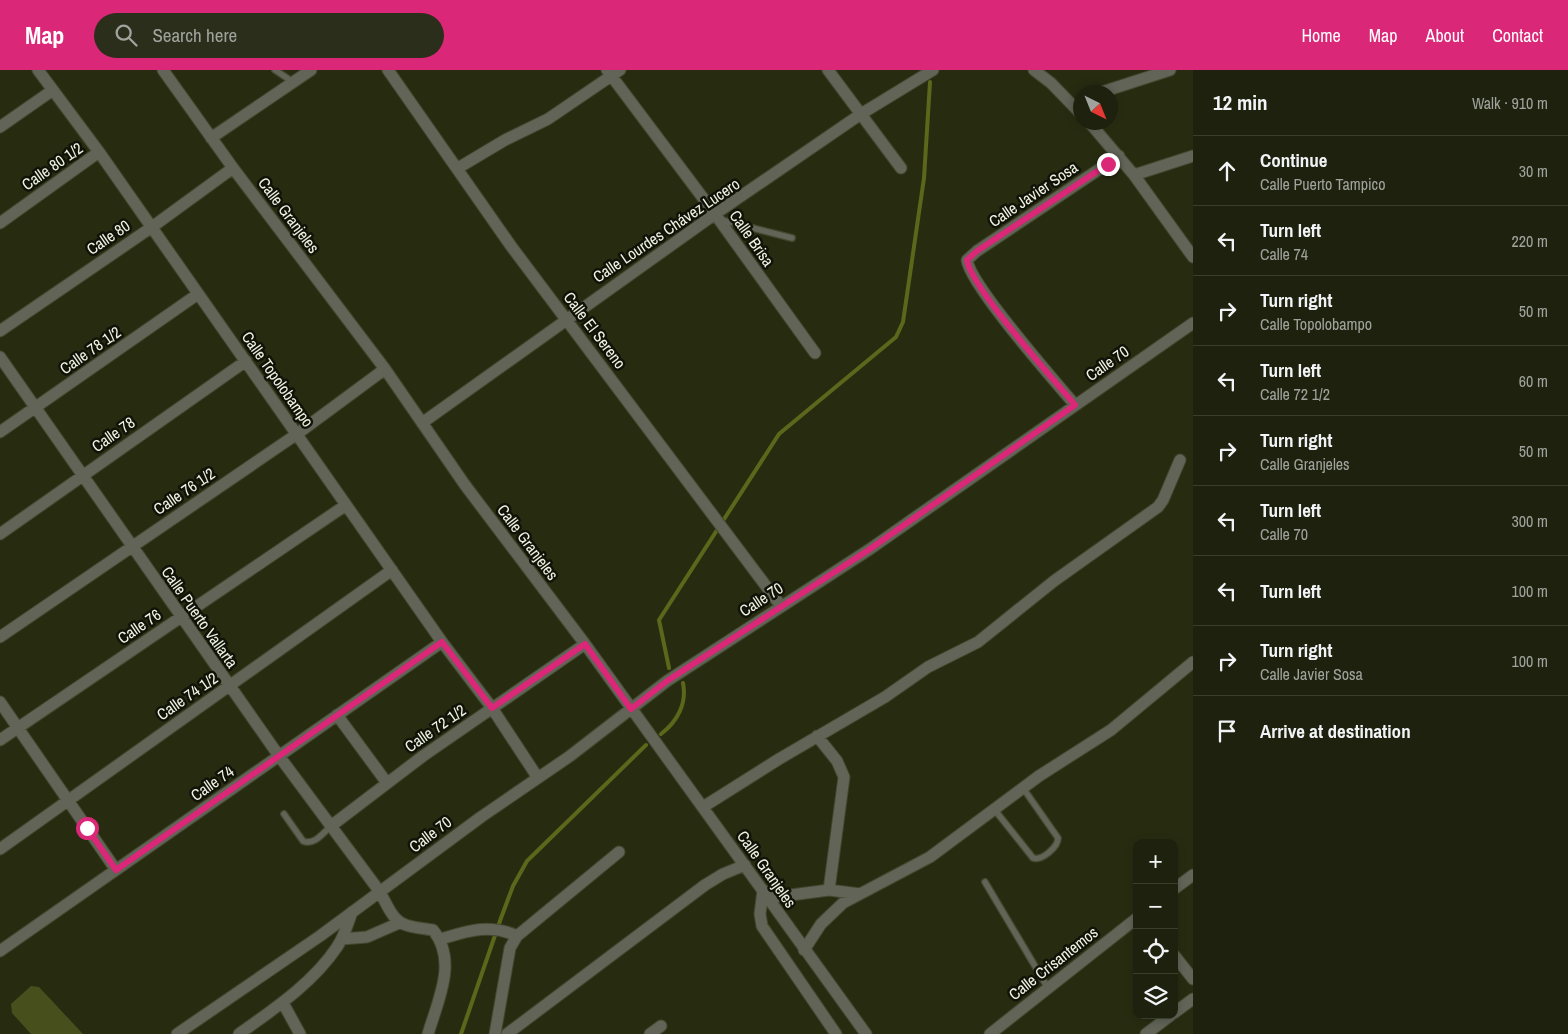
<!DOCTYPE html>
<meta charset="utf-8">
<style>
body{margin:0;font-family:"Archivo Narrow",sans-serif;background:#2a2e1b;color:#f1f3f6}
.controls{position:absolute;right:15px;bottom:15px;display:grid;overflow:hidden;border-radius:10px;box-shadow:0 2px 8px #0003}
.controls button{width:45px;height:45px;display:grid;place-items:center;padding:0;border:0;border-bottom:1px solid #3b3e2e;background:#1d210d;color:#f1f3f6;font:25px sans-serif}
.compass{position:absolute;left:1073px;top:15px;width:45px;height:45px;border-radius:50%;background:#1d210d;box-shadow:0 2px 8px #0003;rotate:137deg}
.stop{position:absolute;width:15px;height:15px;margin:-11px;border:4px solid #db2777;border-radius:50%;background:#fff}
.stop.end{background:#db2777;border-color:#fff;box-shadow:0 1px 5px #0008}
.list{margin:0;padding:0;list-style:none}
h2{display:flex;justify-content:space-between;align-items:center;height:65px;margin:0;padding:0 20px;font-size:21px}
h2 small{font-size:16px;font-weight:400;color:#a0a39d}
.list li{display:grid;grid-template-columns:32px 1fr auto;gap:15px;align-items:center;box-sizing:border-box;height:70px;padding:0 20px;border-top:1px solid #3b3e2e}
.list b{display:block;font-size:19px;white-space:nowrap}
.list p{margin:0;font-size:16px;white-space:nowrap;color:#a0a39d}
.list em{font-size:16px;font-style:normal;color:#a0a39d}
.icon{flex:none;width:28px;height:28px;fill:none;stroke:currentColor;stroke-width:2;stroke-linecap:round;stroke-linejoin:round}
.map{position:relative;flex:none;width:1193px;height:964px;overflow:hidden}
header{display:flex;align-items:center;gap:30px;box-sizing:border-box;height:70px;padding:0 25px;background:#db2777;color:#fff}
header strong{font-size:24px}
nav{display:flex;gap:28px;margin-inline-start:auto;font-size:18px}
.search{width:350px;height:45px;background:#2a2e1b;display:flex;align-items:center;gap:12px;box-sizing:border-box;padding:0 18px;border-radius:28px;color:#a0a39d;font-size:19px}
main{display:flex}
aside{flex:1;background:#1d210d}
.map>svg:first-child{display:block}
.green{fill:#474f1c}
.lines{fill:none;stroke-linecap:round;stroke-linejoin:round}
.stream{stroke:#5c671c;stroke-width:4}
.service-casing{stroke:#43482e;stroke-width:8}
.minor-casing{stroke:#43482e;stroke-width:13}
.service{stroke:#616457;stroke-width:5.5}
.minor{stroke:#616457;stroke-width:11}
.route{stroke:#db2777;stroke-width:6}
.labels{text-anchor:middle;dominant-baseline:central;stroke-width:5;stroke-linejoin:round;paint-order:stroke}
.street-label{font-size:16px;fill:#eff3e3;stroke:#111308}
</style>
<header>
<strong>Map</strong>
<div class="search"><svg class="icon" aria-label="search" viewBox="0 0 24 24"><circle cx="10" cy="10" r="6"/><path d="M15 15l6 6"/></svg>Search here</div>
<nav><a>Home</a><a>Map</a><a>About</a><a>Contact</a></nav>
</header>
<main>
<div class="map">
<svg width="1193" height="964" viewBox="0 0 1193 964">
<rect width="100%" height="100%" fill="#272c11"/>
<path class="green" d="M31,916L39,917L83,964H31L12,943L11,934Z"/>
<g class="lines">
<path class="stream" d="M669,598L659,550L779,364L896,267L903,252L924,108L930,12
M661,664C678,651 687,633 683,613
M461,964L501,848L513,816L527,791L646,675"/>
<g class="service-casing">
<path id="service" d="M275,0L293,12
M721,150L792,168
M994,739L1033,788C1042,791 1058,777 1058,768L1023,718
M284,744L303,771C314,776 323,763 331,756
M985,812L1048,918"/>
</g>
<g class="minor-casing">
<path id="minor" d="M38,0L99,82L442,572L492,638L538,708
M163,0L233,98L385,299L465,415L585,574L866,964
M388,0L511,176L781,536
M607,0L715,144L815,283
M828,0L901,98
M1034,0L1051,13L1080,43
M1102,22L1170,0
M1089,52L1134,105L1193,187
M0,57L53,20
M211,68L311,0
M458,98L505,70L548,49L620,0
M1134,105L1193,86
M0,153L99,82
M0,261L152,157L233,98
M0,287L279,686L380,822C397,855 396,855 433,860C458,891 438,930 428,964
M1075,335C1054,310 970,215 967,190L977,181L1119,86
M422,353L715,144L861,44L933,0
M0,362L198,224
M0,464L246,291
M0,567L297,364L385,299
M0,632L116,800
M337,645L387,713
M817,666L837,691L844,707L829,820L860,824
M0,670L346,435
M703,737L779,689L885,627L928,597L978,572L1054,511L1158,437L1163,430L1180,390
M331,756L423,686L585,574
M0,779L392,500
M1174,819L1193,805
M763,820L760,844L762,856L836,964
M768,828L829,820
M342,869L367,867L399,853
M441,869C467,861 490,853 517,866
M804,880L821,854L843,833L930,787L1039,706L1111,660L1193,592
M0,881L442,572
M1174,885L1193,909
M283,933L300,964
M1174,943L1193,929
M177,964L320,866L481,747L570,686L667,611L870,479L1193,253
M239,964C274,939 313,913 337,877C344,867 348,853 352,842
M495,964L510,878L517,866L619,782
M507,964L705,815L723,804L745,795
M650,964L661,956
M990,964L1137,848
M1146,964L1171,945"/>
</g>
<use href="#service" class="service"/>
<use href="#minor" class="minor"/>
</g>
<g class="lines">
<path class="route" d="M87,758L116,800L442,572L492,638L585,574L631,639L667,611L870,479L1075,335C1054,310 970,216 967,190L977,181L1108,94"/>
</g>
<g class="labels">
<g class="street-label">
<text transform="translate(52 96) rotate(-35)">Calle 80 1/2</text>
<text transform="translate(1033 124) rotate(-34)">Calle Javier Sosa</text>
<text transform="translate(289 145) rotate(53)">Calle Granjeles</text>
<text transform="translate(666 160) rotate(-34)">Calle Lourdes Chávez Lucero</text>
<text transform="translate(108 167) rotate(-34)">Calle 80</text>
<text transform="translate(752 168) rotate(55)">Calle Brisa</text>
<text transform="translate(595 260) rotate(53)">Calle El Sereno</text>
<text transform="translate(90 280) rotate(-35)">Calle 78 1/2</text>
<text transform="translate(1107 293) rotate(-35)">Calle 70</text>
<text transform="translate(278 309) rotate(55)">Calle Topolobampo</text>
<text transform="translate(113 364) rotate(-35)">Calle 78</text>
<text transform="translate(184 421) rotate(-34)">Calle 76 1/2</text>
<text transform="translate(528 472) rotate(53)">Calle Granjeles</text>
<text transform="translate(761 529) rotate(-33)">Calle 70</text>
<text transform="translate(200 547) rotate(55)">Calle Puerto Vallarta</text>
<text transform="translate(139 556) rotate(-34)">Calle 76</text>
<text transform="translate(187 626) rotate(-35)">Calle 74 1/2</text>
<text transform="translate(435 658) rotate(-35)">Calle 72 1/2</text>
<text transform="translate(212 713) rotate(-35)">Calle 74</text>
<text transform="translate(430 764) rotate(-37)">Calle 70</text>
<text transform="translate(767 799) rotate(55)">Calle Granjeles</text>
<text transform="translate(1053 893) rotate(-38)">Calle Crisantemos</text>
</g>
</g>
</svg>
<div class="controls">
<button>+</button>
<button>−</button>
<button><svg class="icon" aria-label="locate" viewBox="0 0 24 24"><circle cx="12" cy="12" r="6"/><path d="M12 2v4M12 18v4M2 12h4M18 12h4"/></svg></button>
<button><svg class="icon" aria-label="layers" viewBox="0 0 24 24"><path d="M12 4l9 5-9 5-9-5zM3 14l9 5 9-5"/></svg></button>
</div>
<svg class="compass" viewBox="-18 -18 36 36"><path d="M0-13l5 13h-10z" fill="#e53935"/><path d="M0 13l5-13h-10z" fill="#a0a39d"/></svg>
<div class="stop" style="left:87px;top:758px"></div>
<div class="stop end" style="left:1108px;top:94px"></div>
</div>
<aside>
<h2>12 min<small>Walk · 910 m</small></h2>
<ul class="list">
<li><svg class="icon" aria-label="ahead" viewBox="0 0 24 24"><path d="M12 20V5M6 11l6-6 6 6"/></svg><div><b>Continue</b><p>Calle Puerto Tampico</p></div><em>30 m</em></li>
<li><svg class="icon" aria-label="left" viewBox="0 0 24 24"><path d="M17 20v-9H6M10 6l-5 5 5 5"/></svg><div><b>Turn left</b><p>Calle 74</p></div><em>220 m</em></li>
<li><svg class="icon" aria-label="right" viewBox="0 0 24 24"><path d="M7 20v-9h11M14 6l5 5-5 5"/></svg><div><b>Turn right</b><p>Calle Topolobampo</p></div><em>50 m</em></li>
<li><svg class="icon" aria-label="left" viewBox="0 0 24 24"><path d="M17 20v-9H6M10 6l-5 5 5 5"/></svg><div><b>Turn left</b><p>Calle 72 1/2</p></div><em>60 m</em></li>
<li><svg class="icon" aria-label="right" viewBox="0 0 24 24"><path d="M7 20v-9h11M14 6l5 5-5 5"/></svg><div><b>Turn right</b><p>Calle Granjeles</p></div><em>50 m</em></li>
<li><svg class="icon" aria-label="left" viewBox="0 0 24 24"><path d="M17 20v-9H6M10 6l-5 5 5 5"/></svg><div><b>Turn left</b><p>Calle 70</p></div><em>300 m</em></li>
<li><svg class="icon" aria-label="left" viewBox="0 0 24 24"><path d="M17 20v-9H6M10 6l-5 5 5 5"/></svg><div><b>Turn left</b></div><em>100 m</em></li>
<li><svg class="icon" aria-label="right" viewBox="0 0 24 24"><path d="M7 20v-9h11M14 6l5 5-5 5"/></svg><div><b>Turn right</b><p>Calle Javier Sosa</p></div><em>100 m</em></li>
<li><svg class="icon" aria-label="arrive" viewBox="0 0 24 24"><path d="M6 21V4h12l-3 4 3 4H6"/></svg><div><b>Arrive at destination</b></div></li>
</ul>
</aside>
</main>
